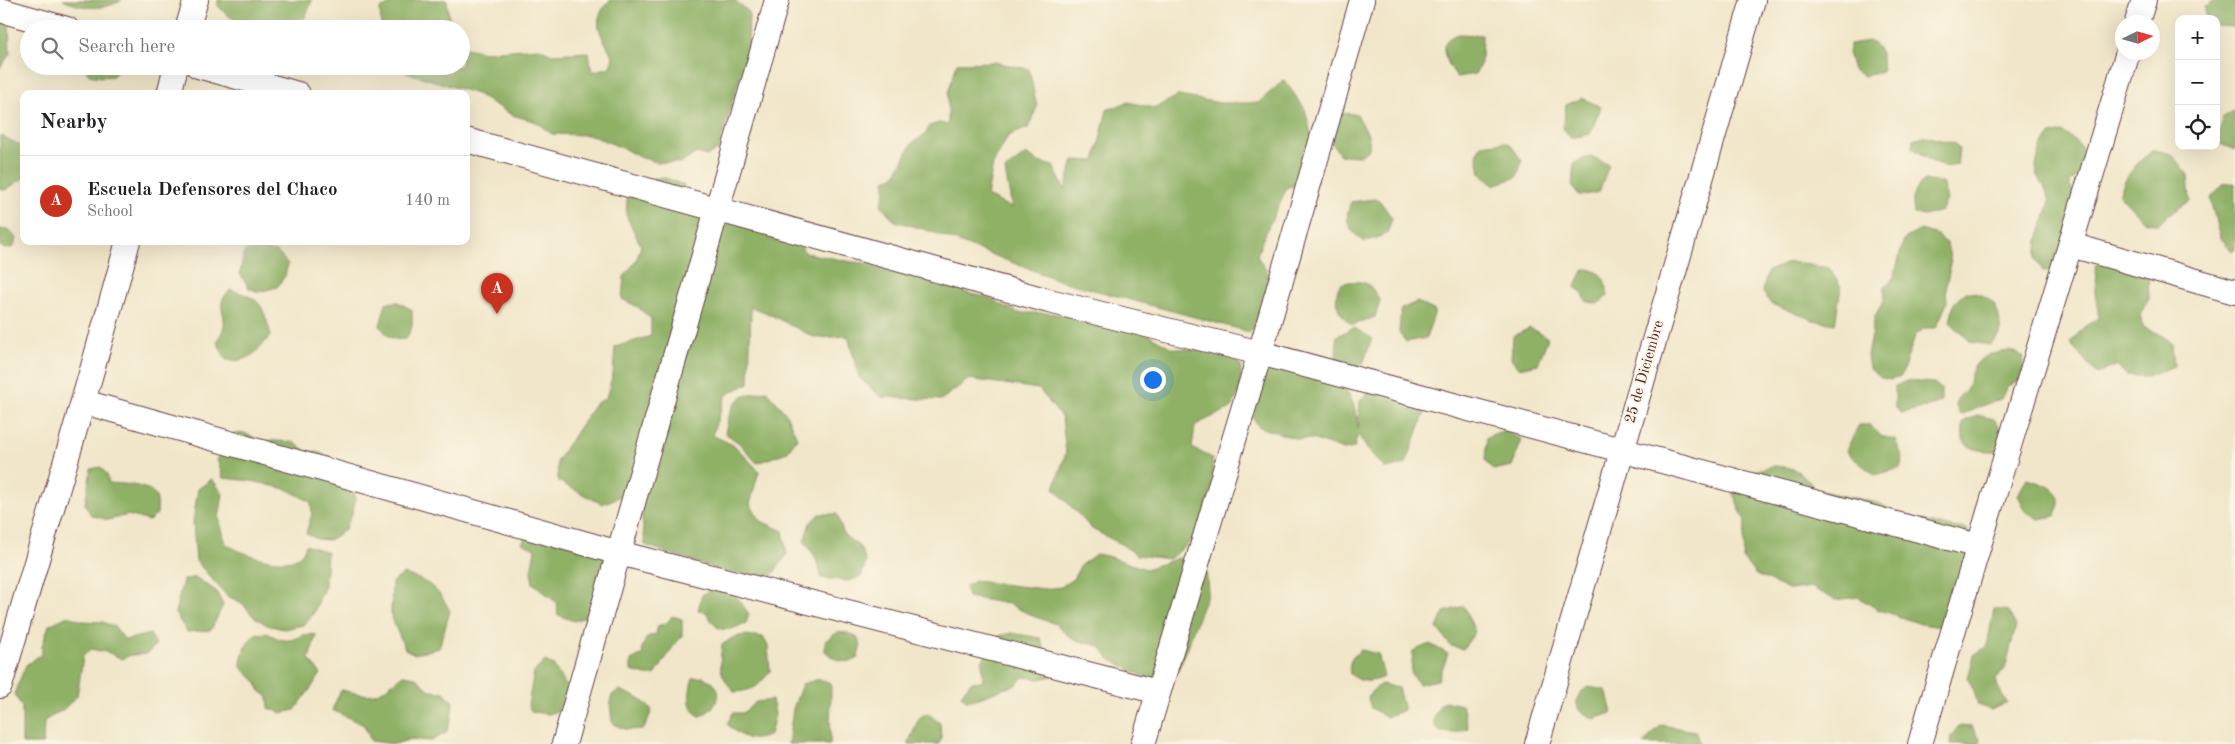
<!DOCTYPE html>
<meta charset="utf-8">
<style>
body{margin:0;font-family:"Old Standard TT",serif;background:#f6f6f6;color:#202124}
.controls{position:absolute;right:15px;top:15px;display:grid;overflow:hidden;border-radius:10px;box-shadow:0 5px 20px #0002}
.controls button{width:45px;height:45px;display:grid;place-items:center;padding:0;border:0;border-bottom:1px solid #e0e0e0;background:#fff;color:#202124;font:25px sans-serif}
.compass{position:absolute;left:2115px;top:15px;width:45px;height:45px;border-radius:50%;background:#fff;box-shadow:0 5px 20px #0002;rotate:85deg}
.you{position:absolute;left:1152px;top:379px;width:18px;height:18px;margin:-12px;border:4px solid #fff;border-radius:50%;background:#1a73e8;box-shadow:0 0 0 8px #1a73e833}
.badge{display:grid;place-items:center;width:32px;height:32px;border-radius:50%;background:#c8321e;color:#fff;font-size:16px;font-weight:700}
.pin{position:absolute;translate:-50% -41px;filter:drop-shadow(0 1px 2px #0008)}
.pin::after{content:'';position:absolute;top:26px;width:18px;height:15px;background:inherit;clip-path:polygon(0 0,100% 0,50% 100%)}
.list{margin:0;padding:0;list-style:none}
h2{display:flex;justify-content:space-between;align-items:center;height:65px;margin:0;padding:0 20px;font-size:21px}
h2 small{font-size:16px;font-weight:400;color:#757577}
.list li{display:grid;grid-template-columns:32px 1fr auto;gap:15px;align-items:center;box-sizing:border-box;height:90px;padding:0 20px;border-top:1px solid #e0e0e0}
.list b{display:block;font-size:19px;white-space:nowrap}
.list p{margin:0;font-size:16px;white-space:nowrap;color:#757577}
.list em{font-size:16px;font-style:normal;color:#757577}
.icon{flex:none;width:28px;height:28px;fill:none;stroke:currentColor;stroke-width:2;stroke-linecap:round;stroke-linejoin:round}
.map{position:relative;flex:none;width:2235px;height:744px;overflow:hidden}
.search{position:absolute;background:#fff;box-shadow:0 5px 20px #0002;left:20px;top:20px;width:450px;height:55px;display:flex;align-items:center;gap:12px;box-sizing:border-box;padding:0 18px;border-radius:28px;color:#757577;font-size:19px}
.panel{position:absolute;background:#fff;box-shadow:0 5px 20px #0002;left:20px;top:90px;width:450px;height:155px;border-radius:10px}
.map>svg:first-child{display:block}
.forest{fill:#8fb166;stroke:#6c6848}
.lines{fill:none;stroke-linecap:round;stroke-linejoin:round}
.minor-casing{stroke:#633d43;stroke-width:26}
.minor{stroke:#fff;stroke-width:24}
.labels{text-anchor:middle;dominant-baseline:central;stroke-width:4;stroke-linejoin:round;paint-order:stroke}
.street-label{font-size:15px;fill:#4a1f2b;stroke:#fcf5e5}
</style>
<div class="map">
<svg width="2235" height="744" viewBox="0 0 2235 744">
<rect width="100%" height="100%" fill="#fcf5e5"/>
<filter id="ink" filterUnits="userSpaceOnUse"><feTurbulence type="fractalNoise" baseFrequency=".02" numOctaves="2"/><feDisplacementMap in="SourceGraphic" scale="10" xChannelSelector="R" yChannelSelector="G"/><feConvolveMatrix kernelMatrix="1 2 1 2 8 2 1 2 1" color-interpolation-filters="sRGB"/></filter>
<filter id="wash" filterUnits="userSpaceOnUse"><feTurbulence type="fractalNoise" baseFrequency=".0096" numOctaves="4" result="noise"/><feDisplacementMap in="SourceGraphic" scale="20" xChannelSelector="R" yChannelSelector="G"/><feGaussianBlur stdDeviation="1.12" result="paint"/><feColorMatrix in="noise" values="0 0 0 0 0 0 0 0 0 0 0 0 0 0 0 0 0 1.4 0 .05"/><feComposite in="paint" operator="in"/></filter>
<g filter="url(#wash)">
<rect width="100%" height="100%" fill="#f1e6c9"/>
<path class="forest" d="M63,0H122C103,11 83,9 63,0Z
M218,0H312C309,9 306,18 299,24C285,36 247,27 232,18C227,15 222,10 218,6Z
M400,0H447L450,29H381L380,9Z
M610,0H734L749,12L748,50L718,150L707,156L696,153L682,163L657,162L639,157L623,148L590,135L552,134L534,121L512,115L477,94L405,72L400,66H461V47L485,52L539,48L552,54L589,52L592,72L610,67L613,57C601,34 589,22 610,0Z
M2214,0H2235V27L2216,26V19H2206L2205,7Z
M0,11L9,19L10,54L0,68Z
M1458,34L1482,35L1481,63L1475,74L1457,77C1447,62 1433,42 1458,34Z
M1869,41C1883,49 1883,57 1882,72L1864,76L1853,70L1848,53L1850,44Z
M994,62L1029,69L1037,107L1028,128L1008,136L993,164L987,196L1012,208L1005,170L1026,154L1038,162L1053,166L1065,190L1073,160L1095,161L1107,110L1128,102L1154,108L1178,96L1221,103H1258L1284,80L1305,109L1317,159L1309,184L1287,187C1277,211 1264,232 1257,256L1268,273L1265,314L1250,332L1061,281L927,230L895,221L881,205L885,192V180L895,176L912,143L926,134L929,126L939,123L948,125V93L957,63Z
M83,66H122L113,76L101,77L89,75Z
M1582,98L1601,107L1590,134L1571,138L1563,128L1566,105Z
M2235,110V150L2220,144L2218,138L2222,118Z
M1336,113L1357,114C1363,128 1371,132 1369,149L1360,156L1340,155L1332,143Z
M2062,132C2083,144 2087,151 2081,175L2070,181V187L2078,199L2057,271H2043L2036,260L2038,240L2050,201L2044,186L2037,176L2036,165L2041,147L2051,135Z
M0,135L24,147V178L5,190L0,189Z
M1924,136L1954,143L1959,149L1957,165C1935,170 1931,159 1912,148L1913,139Z
M1504,142L1510,144L1522,161L1517,177L1494,185L1480,173L1477,155L1481,145Z
M2153,150L2172,154L2188,175L2190,201L2168,215L2158,225L2144,221L2119,195C2127,173 2135,165 2153,150Z
M1591,156L1609,165L1599,192L1580,196L1572,186L1574,163Z
M663,177L683,185L698,216L708,229L629,493L602,504L558,481L557,461L595,404L606,398L613,374L615,347L651,336V319L638,307L622,299L624,277L636,261L641,246L626,215L628,187L643,181Z
M1925,181L1942,182L1947,200L1941,211L1924,216L1914,214C1912,198 1911,190 1925,181Z
M2235,183V250L2232,251L2220,237L2210,199L2224,184Z
M1374,199L1380,201L1392,218L1387,234L1364,242C1349,230 1343,221 1351,202Z
M747,212L797,243L806,253L852,262L930,268L960,291L989,298L1018,313H1047L1126,322L1172,348L1228,353L1241,366L1240,390L1231,408L1195,425L1192,448L1212,458L1214,482L1197,537L1169,559L1137,555L1121,544L1092,529L1054,488L1066,453L1062,418L1039,389L969,379L941,400L881,397L859,377L848,336L816,338L765,312L751,307L749,383L726,395L712,435L735,446L759,471L750,504L761,521L783,531L787,554L771,577L725,572L645,545L641,508L723,227Z
M0,229L9,230L16,238L14,247L5,249L0,246Z
M1921,230L1937,235L1947,244L1951,263L1946,286L1947,303L1936,328H1924L1915,336L1901,376L1891,380L1881,378L1869,368L1867,355L1875,316L1884,300L1885,286L1894,277L1904,239Z
M250,248L277,252L288,264L285,276L277,287L259,292L249,288L240,274L244,252Z
M2108,261L2148,275L2149,299L2140,314L2143,327L2160,334L2172,344L2174,366L2146,377L2126,375L2117,365L2097,374L2070,343L2084,327L2099,318L2095,293L2096,265Z
M1790,262L1829,268L1841,287L1835,324L1813,320L1771,304L1762,291L1768,271Z
M1584,269C1602,269 1606,281 1608,296L1597,304L1586,301L1583,294L1575,287Z
M1349,282C1370,281 1369,284 1380,301L1375,317L1352,325C1338,313 1332,303 1340,284Z
M231,290C263,299 262,305 271,335C256,352 250,363 226,360L217,341C219,337 223,331 224,326C226,310 214,303 231,290Z
M1966,292C1994,294 2001,309 2000,335L1990,345L1971,342L1950,322L1954,303Z
M398,302L412,310V327L406,339C392,341 388,337 380,326L386,303Z
M1417,302L1435,311L1426,338L1406,342L1399,332L1401,309Z
M1354,328L1372,338L1363,364L1343,369L1336,359L1337,336Z
M1530,328L1548,338L1538,364L1519,368L1511,358L1513,336Z
M2010,351L2017,353L2023,358V370L2018,382L2007,386L2001,399C1986,403 1974,410 1960,415C1951,398 1958,400 1967,388C1969,385 1969,381 1970,377C1976,356 1990,353 2010,351Z
M1279,363L1334,373C1350,392 1355,403 1358,428L1360,400L1384,376L1411,379L1426,409L1406,464L1386,469L1367,449L1358,434L1354,448L1344,450L1312,439H1298L1259,427L1250,413L1267,368Z
M1907,381L1934,383L1941,389V401L1932,406L1901,413L1895,407V386Z
M767,391L786,414L797,438L787,452L757,463L739,443L725,433C732,401 734,396 767,391Z
M1977,415L1994,419L2004,434L2000,451C1989,451 1968,452 1963,439C1962,434 1963,427 1963,422Z
M1859,425H1870L1881,436L1895,440L1902,455L1901,468L1875,475C1866,467 1853,460 1846,450Z
M1504,430L1522,440L1512,466L1493,470L1485,460L1487,437Z
M244,433L259,440L293,442L306,451L318,452L326,456L351,485L356,498L352,514L344,531L329,540L317,539L306,533L312,514L311,502L286,489L252,481L223,478L217,459L228,435Z
M1773,466C1795,467 1803,471 1815,490L1879,503L1894,512L1940,525L1967,529L1983,568L1967,617L1941,627L1921,624L1877,609L1858,597L1835,600L1811,587L1790,590L1756,575L1743,559L1745,522L1733,493L1746,473Z
M101,467L107,475L109,483C121,484 150,484 156,497C158,501 157,509 157,514L149,521L128,515L108,520L91,515L85,504L91,469Z
M212,479L223,494L219,518L226,544C242,554 285,570 301,555C303,553 305,548 306,545L327,552L325,586L313,614L303,625L284,629L267,625L253,616L242,603L227,596L196,561L193,522L198,489Z
M2027,479C2037,482 2058,486 2059,500C2060,505 2056,512 2055,516L2039,519L2025,511L2018,494Z
M819,514H837L844,535L860,547L866,562L861,577L848,581L821,578L816,558L804,541L810,523Z
M528,532L609,555L591,615L574,621L558,615L557,603L533,583L531,572L535,549L522,543Z
M1096,554L1107,556L1146,569L1187,555L1206,567L1208,592L1193,630L1188,648L1174,678L1145,677L1111,660L1099,646L1072,639L1056,624L1035,617L1009,604L968,597L965,587L974,581L1044,589L1061,587L1073,579L1081,565Z
M404,574C428,581 438,588 450,611L439,648L415,654L405,649L391,617L392,582Z
M195,577L216,591L223,605L211,630L187,632L175,613L183,580Z
M708,579H734L736,596L749,614L746,623C727,632 717,634 707,613L698,610L702,595L708,592Z
M1464,606L1475,632L1463,649L1451,646L1437,628L1444,612Z
M1994,609L2008,611L2016,626L2006,665L1996,680L1998,687L2007,703L1991,710L1978,705L1974,691L1968,679L1974,655L1987,646Z
M68,616L82,621L103,622L115,627L125,640L150,634L156,644L147,654L131,655L122,659L110,653L91,649L83,657L77,696L64,709L44,721L43,744H22V707L14,694L26,665L42,654V646L49,625Z
M672,616L682,619V637C674,642 662,666 655,675H646L631,671V660L643,654L642,648L647,637L656,634L658,626L668,622Z
M838,632L848,633L858,638L861,645L857,659C844,665 835,660 825,651V641Z
M267,633C296,650 293,631 316,635L309,659L321,674L295,710L281,713L269,708L268,697L259,690L257,683L241,667C241,653 246,644 255,634Z
M1011,633L1040,638L1044,648L1054,657L1053,676L1039,679L1023,677L1016,685C999,689 984,698 967,701L961,695L971,682L983,681L982,661L999,636Z
M744,635L763,637L768,646L770,671C758,687 755,690 734,692C719,673 719,668 722,645L732,638Z
M1430,644L1448,654L1438,680L1419,684L1411,674L1413,651Z
M1361,650L1378,654L1384,677C1370,682 1363,684 1350,674C1348,662 1351,658 1361,650Z
M545,661L553,665L568,688L558,711L549,714L532,712L528,705L534,672Z
M403,675L415,677L431,691L444,692L453,702L451,720L446,733L431,741L411,739L395,744L371,741L364,725L332,710L341,690C378,698 374,697 403,675Z
M703,677C707,679 711,681 714,684C726,696 711,712 700,716C686,710 689,690 693,678Z
M820,679L831,683L830,744H788L793,709L802,684Z
M1381,684L1398,688L1404,710L1386,717L1371,708L1368,698L1372,691Z
M1588,687L1606,690L1612,713L1594,719L1579,710L1576,701L1580,693Z
M619,690C633,696 642,698 652,710L644,729C631,730 622,731 612,722L610,703L612,695Z
M772,700L775,714L770,735C750,744 742,737 727,724L733,713H743L756,702Z
M1444,701L1462,705L1468,728C1462,730 1455,734 1449,733C1426,731 1433,712 1444,701Z
M927,713L940,723L941,738L939,744H908L919,718Z
M1661,725L1695,731L1700,744H1643Z
M1959,726L1972,727L1980,739L1978,744H1950L1951,736Z"/>
</g>
<g filter="url(#ink)">
<g class="lines">
<g class="minor-casing">
<path id="minor" d="M0,10L67,29
M2137,22L2144,0
M187,29L196,0
M198,66L298,94
M169,94L176,66
M466,140L1049,301L1260,353L1978,546
M2071,245L2235,292
M84,402L619,553L1158,692
M0,686C43,537 88,390 128,241
M564,744L777,0
M1143,744L1260,353L1362,0
M1537,744L1753,0
M1920,744C1987,513 2060,283 2128,52"/>
</g>
<use href="#minor" class="minor"/>
</g>
</g>
<g class="labels">
<g class="street-label">
<text transform="translate(1645 372) rotate(-74)">25 de Diciembre</text>
</g>
</g>
</svg>
<div class="controls">
<button>+</button>
<button>−</button>
<button><svg class="icon" aria-label="locate" viewBox="0 0 24 24"><circle cx="12" cy="12" r="6"/><path d="M12 2v4M12 18v4M2 12h4M18 12h4"/></svg></button>
</div>
<svg class="compass" viewBox="-18 -18 36 36"><path d="M0-13l5 13h-10z" fill="#e53935"/><path d="M0 13l5-13h-10z" fill="#757577"/></svg>
<div class="you"></div>
<div class="pin badge" style="left:497px;top:314px">A</div>
<div class="search"><svg class="icon" aria-label="search" viewBox="0 0 24 24"><circle cx="10" cy="10" r="6"/><path d="M15 15l6 6"/></svg>Search here</div>
<section class="panel">
<h2>Nearby<small></small></h2>
<ul class="list">
<li><span class="badge">A</span><div><b>Escuela Defensores del Chaco</b><p>School</p></div><em>140 m</em></li>
</ul>
</section>
</div>
